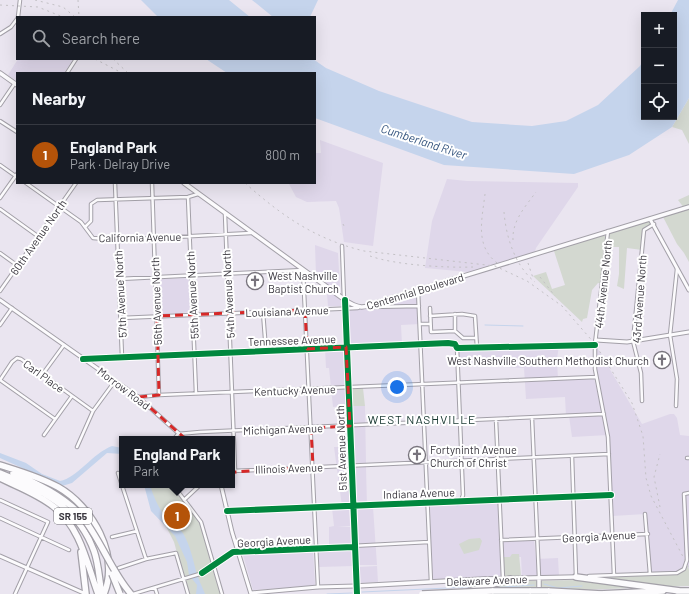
<!DOCTYPE html>
<meta charset="utf-8">
<style>
body{margin:0;font-family:Barlow,sans-serif;background:#242831;color:#f1f3f6}
.controls{position:absolute;right:12px;top:12px;display:grid;overflow:hidden;border-radius:0px;box-shadow:0 4px 16px #0002}
.controls button{width:36px;height:36px;display:grid;place-items:center;padding:0;border:0;border-bottom:1px solid #363941;background:#171b24;color:#f1f3f6;font:20px sans-serif}
.you{position:absolute;left:397px;top:387px;width:14px;height:14px;margin:-10px;border:3px solid #fff;border-radius:50%;background:#1a73e8;box-shadow:0 0 0 6px #1a73e833}
.badge{display:grid;place-items:center;width:26px;height:26px;border-radius:50%;background:#b45309;color:#fff;font-size:13px;font-weight:700}
.pin{position:absolute;translate:-50% -50%;border:2px solid #fff;box-shadow:0 1px 4px #0006}
.popup{position:absolute;left:119px;top:436px;width:116px;height:52px;box-sizing:border-box;display:grid;place-content:center;border-radius:0px;background:#171b24;filter:drop-shadow(0 1px 3px #0005);font-size:13px;white-space:nowrap;color:#9ea1a6}
.popup b{font-size:15px;color:#f1f3f6}
.popup::after{content:'';position:absolute;left:50%;top:100%;margin-left:-8px;border:8px solid transparent;border-top-color:#171b24}
.list{margin:0;padding:0;list-style:none}
h2{display:flex;justify-content:space-between;align-items:center;height:52px;margin:0;padding:0 16px;font-size:17px}
h2 small{font-size:13px;font-weight:400;color:#9ea1a6}
.list li{display:grid;grid-template-columns:26px 1fr auto;gap:12px;align-items:center;box-sizing:border-box;height:60px;padding:0 16px;border-top:1px solid #363941}
.list b{display:block;font-size:15px;white-space:nowrap}
.list p{margin:0;font-size:13px;white-space:nowrap;color:#9ea1a6}
.list em{font-size:13px;font-style:normal;color:#9ea1a6}
.icon{flex:none;width:22px;height:22px;fill:none;stroke:currentColor;stroke-width:2;stroke-linecap:round;stroke-linejoin:round}
.map{position:relative;flex:none;width:689px;height:594px;overflow:hidden}
.search{position:absolute;background:#171b24;box-shadow:0 4px 16px #0002;left:16px;top:16px;width:300px;height:44px;display:flex;align-items:center;gap:10px;box-sizing:border-box;padding:0 14px;border-radius:0px;color:#9ea1a6;font-size:15px}
.panel{position:absolute;background:#171b24;box-shadow:0 4px 16px #0002;left:16px;top:72px;width:300px;height:112px;border-radius:0px}
.map>svg:first-child{display:block}
.built{fill:#dfd7ea}
.green{fill:#d3d8d0}
.water{fill:#c5d4ec}
.lines{fill:none;stroke-linecap:round;stroke-linejoin:round}
.stream{stroke:#c5d4ec;stroke-width:1}
.minor-casing{stroke:#a3a0a8;stroke-width:4.5}
.tertiary-casing{stroke:#a3a0a8;stroke-width:5}
.secondary-casing{stroke:#a3a0a8;stroke-width:5.5}
.primary-casing{stroke:#a3a0a8;stroke-width:6}
.motorway-casing{stroke:#a3a0a8;stroke-width:8}
.minor{stroke:#fcfbfd;stroke-width:2.5}
.tertiary{stroke:#fcfbfd;stroke-width:3}
.secondary{stroke:#fcfbfd;stroke-width:3.5}
.primary{stroke:#fcfbfd;stroke-width:4.5}
.motorway{stroke:#fcfbfd;stroke-width:5.5}
.rail{stroke:#c3c1c5;stroke-width:1;stroke-dasharray:2 4;stroke-linecap:butt}
.motorway-bridge-casing{stroke:#a3a0a8;stroke-width:8;stroke-linecap:butt}
.motorway-bridge{stroke:#fcfbfd;stroke-width:5.5}
.cycleway-casing{stroke:#fff;stroke-width:8}
.cycleway{stroke:#00873e;stroke-width:6}
.marked{fill:none;stroke:#d62828;stroke-width:3;stroke-dasharray:8 5;stroke-linejoin:round}
.labels{text-anchor:middle;dominant-baseline:central;stroke-width:4;stroke-linejoin:round;paint-order:stroke}
.shield{fill:#fff;stroke:#757379;stroke-width:1}
.shield-label{font-size:10px;font-weight:bold;fill:#3a373f}
.street-label{font-size:11px;fill:#3a373f;stroke:#fff}
.poi-label{font-size:11px;fill:#3a373f;stroke:#fff;text-anchor:start}
.water-label{font-size:12px;font-style:italic;fill:#34547e;stroke:#fff}
.neighbourhood-label{font-size:12px;letter-spacing:1px;fill:#16362f;stroke:#fff}
</style>
<div class="map">
<svg width="689" height="594" viewBox="0 0 689 594">
<rect width="100%" height="100%" fill="#eae5f0"/>
<path class="built" d="M18,59H73L64,73H17V81L8,75Z
M320,140L383,163L373,246L344,242L339,208L336,201L307,202L296,197L289,184L315,183V153H321Z
M447,179L467,181L578,183V187L536,248L533,258L479,273L425,268L432,221Z
M315,245L338,253L341,306H328L326,282L316,275Z
M190,278L191,312L158,315V279Z
M416,292L420,324L401,325L402,345L346,348L349,406L333,407L329,368H326L325,348L346,347V308L382,306L388,302Z
M595,344L642,424L670,414H674L677,418L680,435L689,436V570L686,564L677,573L650,574L645,514L612,516L608,435L572,437L569,416H566L565,397L526,399L524,368L458,365L457,348L559,345L557,359L558,380L594,379L605,421L595,369Z
M351,406H365L366,463L353,464Z
M334,447H351L353,505L342,506Z
M366,467L367,507H373L377,565H358L354,468Z
M495,502L498,504L501,577L432,580L430,505Z
M332,508L349,509L350,526L337,527H351L352,542L350,545H329V527L334,526Z
M534,540L536,559L558,558L559,576L522,577L521,557H503L502,543L504,541Z
M350,549L352,551L353,566L319,567V550Z
M313,551L315,584L314,586L253,590L243,555Z
M377,566L378,582L360,583L359,567Z"/>
<path class="green" d="M689,98V144L682,130L672,127Z
M689,195V262L684,253L677,244L662,215L684,208L678,200Z
M650,219L654,224L644,230L642,250L627,248L624,289L617,286L619,274V247H607L603,284L598,283L592,290L587,318L583,319L582,322L533,276L546,272L552,289L565,285L554,251L544,254L543,251L602,234L608,238V231Z
M363,388L365,406H351V389Z
M145,485H173L198,517L222,594H188L174,542Z
M480,538L482,541L479,550L464,554L459,544L469,539Z
M512,554H519L521,576L504,577L503,557H510Z
M687,564L689,570V586L579,590H470L471,582L576,580L593,578L679,574Z"/>
<path class="water" d="M141,0H229L250,17H158Z
M252,0H318L310,17H273Z
M678,0H689V98L672,127L629,155L574,174L444,165L315,118V73H227L206,59H313L326,68L379,91L472,122L532,126L566,121L598,105L640,66L644,59V117H674V15H670Z
M112,446L122,448V454L107,453L72,483L62,486L0,458V453L26,463L42,474L60,481C77,478 93,453 112,446Z
M144,485H150C153,496 162,516 171,523C176,528 181,529 184,535C190,546 193,559 196,571C198,579 202,586 205,594H196L197,585L189,575L187,562L175,536L151,511Z"/>
<g class="lines">
<path class="stream" d="M485,325L523,326
M352,350L395,348
M457,506L463,503
M544,584L558,588L582,586
M490,588L534,585
M362,592L469,587
M327,594L352,593"/>
<g class="minor-casing">
<path id="minor" d="M18,17L20,0
M0,34L11,27L17,19
M67,73L76,59
M0,105L15,83
M0,121L17,132
M0,165L17,177
M26,183L81,222L93,238L117,240L251,233
M115,183L122,357
M152,183L159,395
M188,197L196,393
M0,198L17,174
M0,209L39,237
M225,214L235,470
M85,227L91,221V204L97,200L188,197L198,194
M608,231L595,344V369L608,437L614,575
M342,246L344,300
M0,253L18,266
M119,279L303,270L318,587
M418,290L431,582
M0,291L76,183
M370,307L419,306
M430,308L431,332L455,331L463,338H476
M263,312L266,351
M455,314V331
M430,316L462,314L475,316L477,348
M121,318L358,308
M420,324H430
M0,325L12,308
M457,348L463,495L461,501
M42,375L64,345
M0,380L12,362L17,358L21,359L93,411
M0,380L55,419
M138,397L159,395L596,377
M642,401L641,373L633,341L644,230L654,224
M676,406L677,379L670,335L677,269
M532,418L539,578
M496,420L503,579
M44,435L72,396
M174,439L178,434L200,432L604,414
M77,447L93,411L115,381
M572,456L576,576
M687,458H689
M232,471L609,454
M118,473L146,559
M173,485L201,522L222,594
M0,500L48,522L15,594
M184,500L200,485
M227,511L611,495
M645,514L650,574
M0,518L69,550
M112,537L137,531
M501,540L648,534
M119,568L146,559L176,553L188,594
M589,576L677,573L684,569L687,560L684,494L689,493
M155,588L157,594
M133,594L203,573L233,552L429,542"/>
</g>
<g class="tertiary-casing">
<path id="tertiary" d="M650,219L689,290
M0,300L138,397L185,439
M596,340L627,342L689,332
M83,359L448,343L455,344L457,348L595,345
M221,485L232,532L251,594
M0,556L86,594
M251,593L318,587L356,586"/>
</g>
<g class="secondary-casing">
<path id="secondary" d="M0,73L17,85
M184,183L345,300C363,312 366,306 385,300L689,207
M539,578V594
M356,586L484,579L576,577"/>
</g>
<g class="primary-casing">
<path id="primary" d="M345,300L357,594"/>
</g>
<g class="motorway-casing">
<path id="motorway" d="M0,465C19,471 40,477 58,487C92,506 120,555 104,594
M0,473C41,490 78,506 94,551C99,565 99,580 102,594
M13,473C38,484 61,495 80,514
M0,478C18,487 38,494 54,507C81,528 87,564 98,594
M81,552L86,594
M576,577L680,591
M470,591L510,579
M492,591H531
M548,591L602,594
M677,591H689
M599,594L663,591"/>
</g>
<use href="#minor" class="minor"/>
<use href="#tertiary" class="tertiary"/>
<use href="#secondary" class="secondary"/>
<use href="#primary" class="primary"/>
<use href="#motorway" class="motorway"/>
<path class="rail" d="M35,0L63,7L75,17
M78,0L79,17
M0,5L38,7L63,17
M95,59L122,73
M113,59L128,73
M245,183C282,216 315,239 364,251L495,266L527,281L562,306L595,344L632,403L643,436L646,478L651,496L689,568
M485,194C482,220 474,248 500,265
M504,212C506,237 515,266 535,282
M343,224L345,228
M513,240C512,221 525,207 536,192
M370,256C395,265 446,268 473,267
M528,263L533,278
M540,277L555,296
M660,507L654,477L660,454"/>
<g class="motorway-bridge-casing">
<path id="motorway-bridge" d="M80,514C101,539 110,570 131,594
M112,574L120,594
M531,591H548
M422,594L492,591"/>
</g>
<use href="#motorway-bridge" class="motorway-bridge"/>
<g class="cycleway-casing">
<path id="cycleway" d="M345,300L357,594
M83,359L448,343L455,344L457,348L595,345
M227,511L611,495
M202,573L233,552L353,547"/>
</g>
<use href="#cycleway" class="cycleway"/>
</g>
<path class="marked" d="M305,310L307,349L346,347L350,426L311,428L313,467L219,473L206,457L138,397L159,395L157,316Z"/>
<defs>
<g id="church-ring" transform="scale(0.9)"><circle r="9.5" fill="#fff" stroke="#78747d" stroke-width="1.5"/><path d="M-1.2-6h2.4v3.5h3.3v2.4h-3.3V6h-2.4V-.1h-3.3v-2.4h3.3Z" fill="#78747d"/></g>
</defs>
<g fill-rule="evenodd">
<use href="#church-ring" x="255" y="281"/>
<use href="#church-ring" x="662" y="360"/>
<use href="#church-ring" x="417" y="455"/>
</g>
<g class="labels">
<rect class="shield" x="54" y="508" width="38" height="16" rx="3"/>
<g class="shield-label">
<text x="73" y="516">SR 155</text>
</g>
<g class="street-label">
<text transform="translate(38 237) rotate(-55)">60th Avenue North</text>
<text transform="translate(140 237) rotate(-1)">California Avenue</text>
<text transform="translate(603 284) rotate(-84)">44th Avenue North</text>
<text transform="translate(415 291) rotate(-17)">Centennial Boulevard</text>
<text transform="translate(120 294) rotate(-93)">57th Avenue North</text>
<text transform="translate(228 294) rotate(-93)">54th Avenue North</text>
<text transform="translate(192 295) rotate(-93)">55th Avenue North</text>
<text transform="translate(639 299) rotate(-86)">43rd Avenue North</text>
<text transform="translate(156 301) rotate(-92)">56th Avenue North</text>
<text transform="translate(287 311) rotate(-2)">Louisiana Avenue</text>
<text transform="translate(292 340) rotate(-2)">Tennessee Avenue</text>
<text transform="translate(44 376) rotate(36)">Carl Place</text>
<text transform="translate(124 388) rotate(37)">Morrow Road</text>
<text transform="translate(295 390) rotate(-2)">Kentucky Avenue</text>
<text transform="translate(283 429) rotate(-2)">Michigan Avenue</text>
<text transform="translate(341 448) rotate(-92)">51st Avenue North</text>
<text transform="translate(289 468) rotate(-2)">Illinois Avenue</text>
<text transform="translate(419 493) rotate(-2)">Indiana Avenue</text>
<text transform="translate(599 536) rotate(-3)">Georgia Avenue</text>
<text transform="translate(274 541) rotate(-3)">Georgia Avenue</text>
<text transform="translate(487 580) rotate(-2)">Delaware Avenue</text>
</g>
<g class="poi-label">
<text x="268" y="275">West Nashville<tspan x="268" dy="13">Baptist Church</tspan></text>
<text x="649" y="360" text-anchor="end">West Nashville Southern Methodist Church</text>
<text x="430" y="449">Fortyninth Avenue<tspan x="430" dy="13">Church of Christ</tspan></text>
</g>
<g class="water-label">
<text transform="translate(424 141) rotate(18)">Cumberland River</text>
</g>
<g class="neighbourhood-label">
<text x="422" y="419">WEST NASHVILLE</text>
</g>
</g>
</svg>
<div class="controls">
<button>+</button>
<button>−</button>
<button><svg class="icon" aria-label="locate" viewBox="0 0 24 24"><circle cx="12" cy="12" r="6"/><path d="M12 2v4M12 18v4M2 12h4M18 12h4"/></svg></button>
</div>
<div class="you"></div>
<div class="pin badge" style="left:177px;top:516px">1</div>
<div class="popup"><b>England Park</b>Park</div>
<div class="search"><svg class="icon" aria-label="search" viewBox="0 0 24 24"><circle cx="10" cy="10" r="6"/><path d="M15 15l6 6"/></svg>Search here</div>
<section class="panel">
<h2>Nearby<small></small></h2>
<ul class="list">
<li><span class="badge">1</span><div><b>England Park</b><p>Park · Delray Drive</p></div><em>800 m</em></li>
</ul>
</section>
</div>
